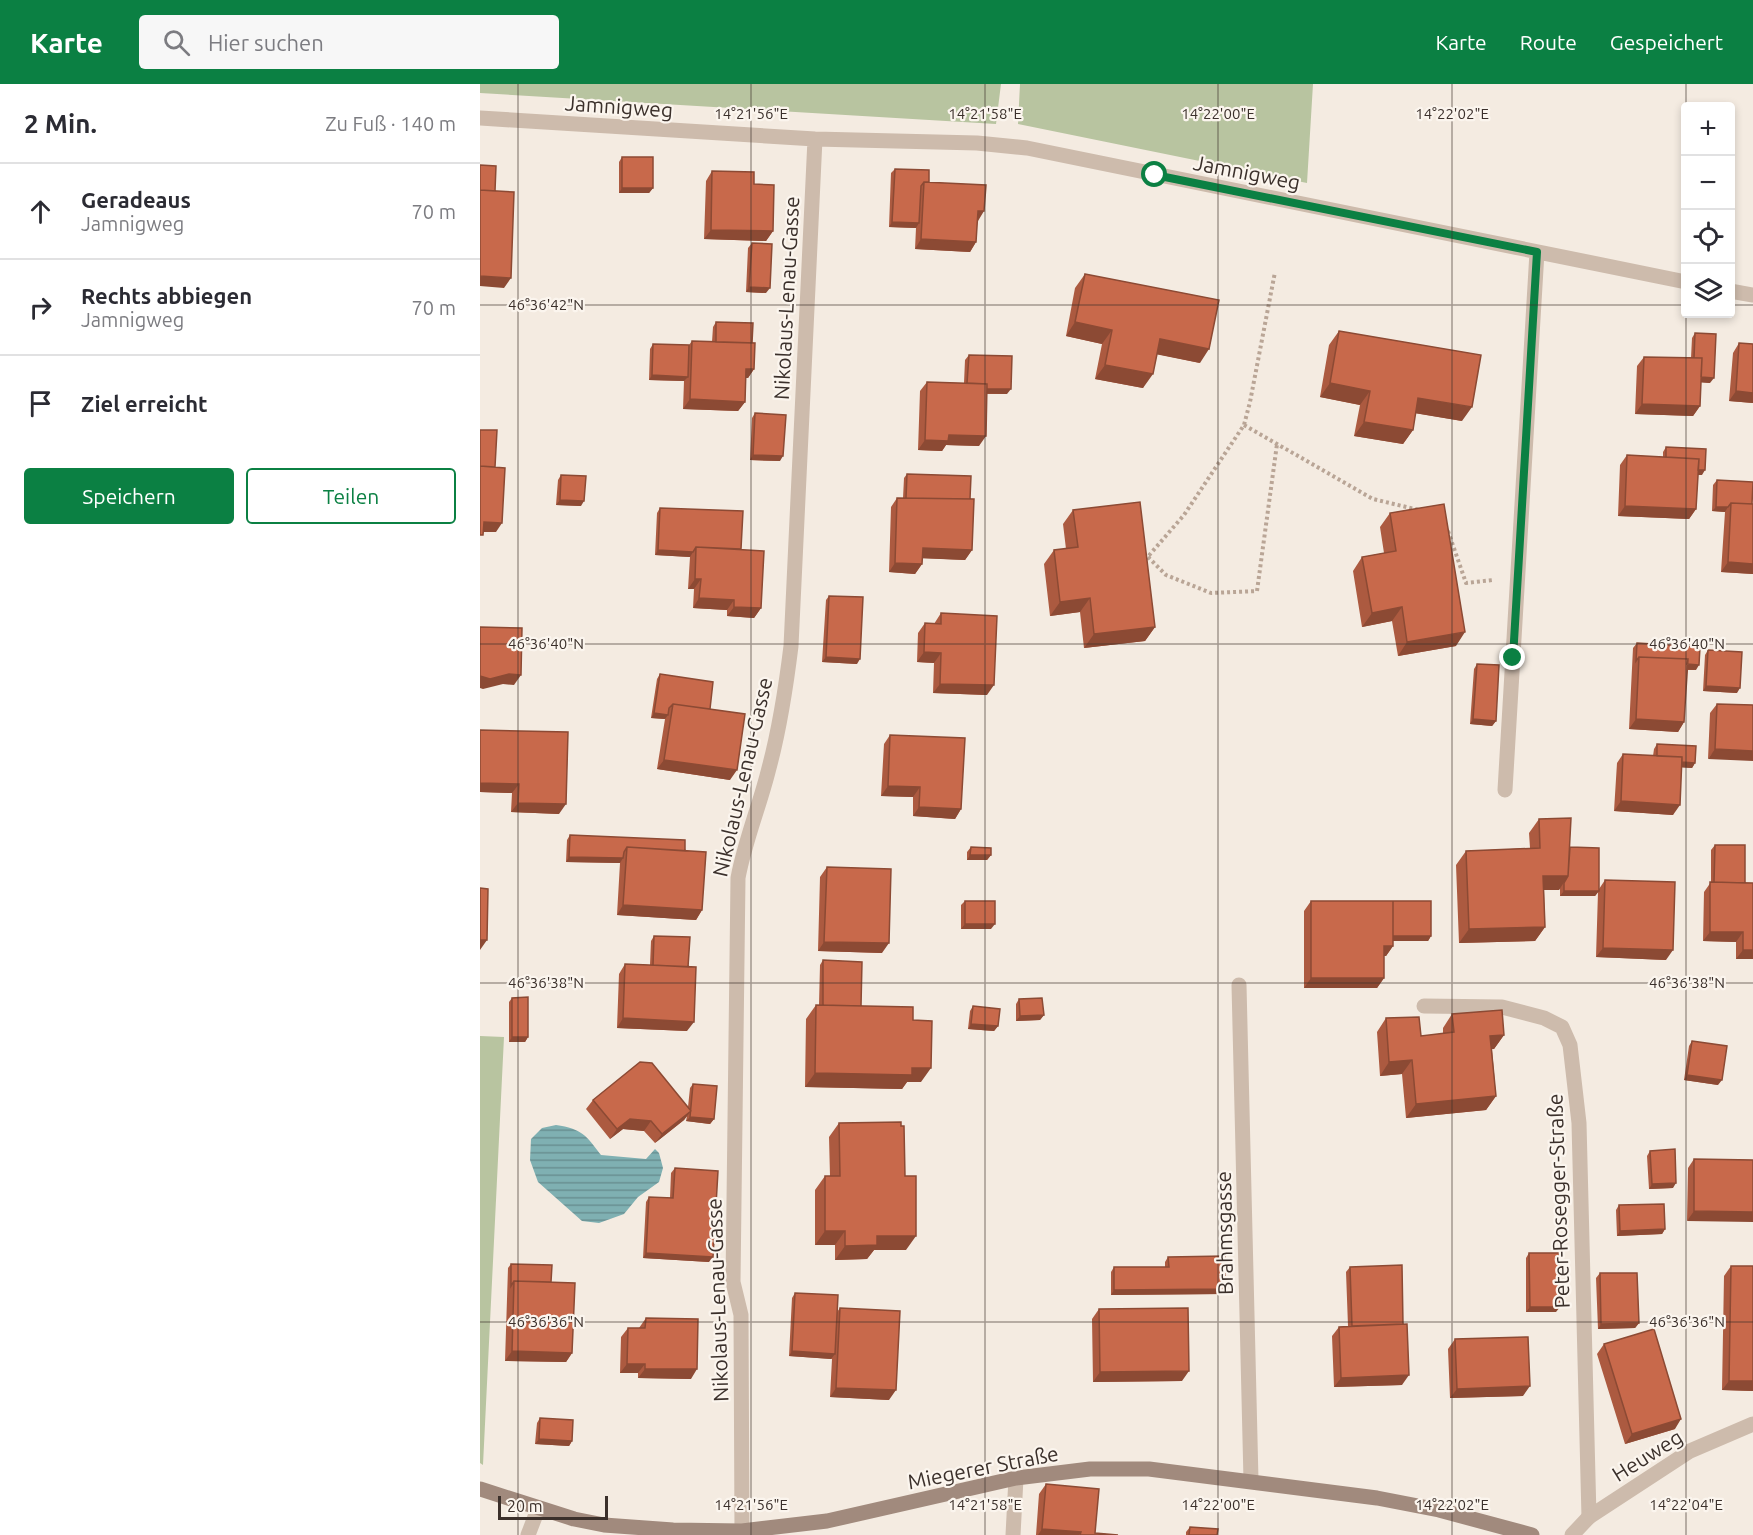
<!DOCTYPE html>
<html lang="de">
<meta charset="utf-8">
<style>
body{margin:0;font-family:Ubuntu,sans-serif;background:#f7f7f7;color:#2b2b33}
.controls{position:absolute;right:18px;top:18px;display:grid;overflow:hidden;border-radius:6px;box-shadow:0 3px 9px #0003}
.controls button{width:54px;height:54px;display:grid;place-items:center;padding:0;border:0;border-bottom:2px solid #e1e1e2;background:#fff;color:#2b2b33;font:30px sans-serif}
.scale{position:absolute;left:18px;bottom:15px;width:110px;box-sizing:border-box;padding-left:6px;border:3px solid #3b302b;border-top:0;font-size:16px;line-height:21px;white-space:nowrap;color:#3b302b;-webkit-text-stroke:4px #fbf5ee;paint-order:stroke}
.stop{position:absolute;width:18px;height:18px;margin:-14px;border:4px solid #0b8043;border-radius:50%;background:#fff}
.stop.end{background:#0b8043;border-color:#fff;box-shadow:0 2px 6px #0008}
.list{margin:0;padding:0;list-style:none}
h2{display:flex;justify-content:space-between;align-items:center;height:78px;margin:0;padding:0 24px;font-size:26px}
h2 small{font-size:20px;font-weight:400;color:#7c7c81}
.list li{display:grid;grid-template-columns:39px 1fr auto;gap:18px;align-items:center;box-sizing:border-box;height:96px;padding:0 24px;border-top:2px solid #e1e1e2}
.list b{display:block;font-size:22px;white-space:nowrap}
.list p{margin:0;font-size:20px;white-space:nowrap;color:#7c7c81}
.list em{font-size:20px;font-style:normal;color:#7c7c81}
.actions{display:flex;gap:12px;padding:18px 24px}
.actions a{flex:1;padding:14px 0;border:2px solid #0b8043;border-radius:6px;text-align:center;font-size:21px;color:#0b8043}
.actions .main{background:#0b8043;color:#fff}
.icon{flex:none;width:33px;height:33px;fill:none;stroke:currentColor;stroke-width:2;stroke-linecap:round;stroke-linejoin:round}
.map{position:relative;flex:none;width:1273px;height:1451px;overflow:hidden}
header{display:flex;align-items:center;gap:36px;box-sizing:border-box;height:84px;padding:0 30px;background:#0b8043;color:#fff}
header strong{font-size:28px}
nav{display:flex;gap:33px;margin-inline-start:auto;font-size:21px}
.search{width:420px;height:54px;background:#f7f7f7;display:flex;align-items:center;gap:15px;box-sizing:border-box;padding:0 21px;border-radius:6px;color:#7c7c81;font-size:22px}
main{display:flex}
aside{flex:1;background:#fff}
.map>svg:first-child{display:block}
.grass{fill:#b8c4a0}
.water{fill:url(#water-rules)}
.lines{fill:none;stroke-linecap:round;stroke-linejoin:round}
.path{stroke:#b9a596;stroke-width:4;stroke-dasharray:3 3;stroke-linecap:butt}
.service{stroke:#cdbbac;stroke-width:15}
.minor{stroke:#cdbbac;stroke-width:15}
.secondary{stroke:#a18a7d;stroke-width:15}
.wall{fill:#ac5a40}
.shaded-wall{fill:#8c4a34}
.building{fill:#c8694b;stroke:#8c4a34;stroke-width:1.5}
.route{stroke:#0b8043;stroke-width:8}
.ticks{fill:none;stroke:#3b302b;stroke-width:1.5;stroke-opacity:0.45}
.labels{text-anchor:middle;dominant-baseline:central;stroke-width:4.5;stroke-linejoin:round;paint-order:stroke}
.street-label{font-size:21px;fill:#3b302b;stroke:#fbf5ee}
.ticks-label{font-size:15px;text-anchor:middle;fill:#3b302b;stroke:#fbf5ee;stroke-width:4.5;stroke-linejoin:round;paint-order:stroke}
</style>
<header>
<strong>Karte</strong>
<div class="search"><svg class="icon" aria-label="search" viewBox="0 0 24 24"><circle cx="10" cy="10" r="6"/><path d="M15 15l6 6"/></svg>Hier suchen</div>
<nav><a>Karte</a><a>Route</a><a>Gespeichert</a></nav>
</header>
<main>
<aside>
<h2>2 Min.<small>Zu Fuß · 140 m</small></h2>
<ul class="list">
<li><svg class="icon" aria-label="ahead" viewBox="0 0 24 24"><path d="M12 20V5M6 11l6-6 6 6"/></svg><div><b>Geradeaus</b><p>Jamnigweg</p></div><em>70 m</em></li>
<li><svg class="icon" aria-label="right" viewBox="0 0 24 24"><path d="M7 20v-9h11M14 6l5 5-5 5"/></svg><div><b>Rechts abbiegen</b><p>Jamnigweg</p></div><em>70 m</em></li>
<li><svg class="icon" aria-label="arrive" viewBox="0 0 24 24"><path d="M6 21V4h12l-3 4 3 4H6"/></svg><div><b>Ziel erreicht</b></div></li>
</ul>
<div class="actions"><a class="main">Speichern</a><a>Teilen</a></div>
</aside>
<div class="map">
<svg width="1273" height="1451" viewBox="0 0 1273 1451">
<defs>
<pattern id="water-rules" width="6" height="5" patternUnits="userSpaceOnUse" patternTransform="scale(1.5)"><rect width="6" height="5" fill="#7fb0b2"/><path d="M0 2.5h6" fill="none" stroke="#699091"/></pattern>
</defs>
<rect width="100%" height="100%" fill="#f4ebe1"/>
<path class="grass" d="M0,0H521L516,40L0,9Z
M540,0H833L827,99L538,40Z
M0,952L24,953L3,1381L0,1379Z"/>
<path class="water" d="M76,1041C102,1045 106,1051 121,1071L166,1075L175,1065L179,1069L183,1084L179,1098L158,1113L144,1130L119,1139L102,1137L58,1098L50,1076L51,1055L62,1044Z"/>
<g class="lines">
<path class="path" d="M764,341L893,415L939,426
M968,447L986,499L1013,496
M668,473L686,491L731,509L777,507L797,360
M665,476L704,431L764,341L770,318L795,188"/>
<path class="service" d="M759,901L771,1396
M944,922L1022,923L1064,934L1082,943L1090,961L1099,1039L1109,1433"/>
<path class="minor" d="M0,34L335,55L497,59L547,64L1206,198
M1250,207L1273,211
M1025,706L1057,168
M262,1447L261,1231L253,1198L258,794C265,756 280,721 289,684C300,643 306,603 311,562L335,55
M48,1451L58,1425
M533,1451L536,1394
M1092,1451L1109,1433L1210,1367L1273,1340"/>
<path class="secondary" d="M0,1405L94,1435L124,1441L193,1446L262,1447L347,1437L536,1394L610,1385H669L897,1414L959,1426L1052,1451"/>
</g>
<path class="wall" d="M142,73L173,104L169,109H139V78Z
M415,85L449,98L497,137L496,158L490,168L435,165L436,144L409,143L411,89Z
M232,87L293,147L286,157L224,155L226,97Z
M272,159L286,209L266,208L268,164Z
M605,190L720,279L677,270L663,304L615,295L622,260L586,252L595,204Z
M236,238L274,285L268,294H266L265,318L258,327L203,325L204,297L169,296L170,265L173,260L209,261L212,257L232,258L233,243Z
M859,247L982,337L935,329L933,346L923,360L874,352L880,321L840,313L849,261Z
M1215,249L1230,299L1221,298L1220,322L1213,332L1155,330L1157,282L1164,273L1211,274L1212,254Z
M1259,259L1273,260V319L1249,317L1253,269Z
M489,271L527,310H507L499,362L466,361L462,367L438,366L440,307L447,298L484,299L485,276Z
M275,329L300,377L270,376L272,334Z
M1186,363L1222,391H1218L1216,425L1209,435L1138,432L1140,381L1147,371L1183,373V368Z
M427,390L490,415L492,466L485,476L442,474V480L435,490L409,488L411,423L417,414H423L424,394Z
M81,391L101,422L76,421L78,396Z
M1237,396L1272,420L1273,490L1241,488L1245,428L1232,427L1233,401Z
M180,424L261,465L281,524L274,534L247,532V526L213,524L214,505H208L210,473L175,471L177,429Z
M593,426L675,543L665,557L604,564L600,528L570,532L564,480L574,466L586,465L583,440Z
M910,429L976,562L918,572L912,537L882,543L873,487L882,473L904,469L900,443Z
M349,512L377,580L342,578L346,516Z
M461,529L507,611L453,609L454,579L437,578L438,549L445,539L454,540Z
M1157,559L1216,586H1207L1204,638L1198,648L1149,645L1153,564Z
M1228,566L1257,609L1223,607L1225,571Z
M997,580L1016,637L1012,642L990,640L994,585Z
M180,590L230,625L250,696L177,685L185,635L171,634L177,595Z
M1237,620L1273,621L1228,675L1230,629Z
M0,646L79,730L31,728L32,709L0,708Z
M410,651L481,725L475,735L433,732V713L401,712L404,660Z
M1177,660L1215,679L1212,684L1202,683L1193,731L1134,727L1137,679L1143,670L1173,672L1174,665Z
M1059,735L1090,763L1119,805L1125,796L1186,876L1116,873L1118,808L1115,812H1080V804L1079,806H1064L1065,843L1055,857L979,859L976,781L986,767L1050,764L1049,749Z
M90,751L205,767L222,826L216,836L137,831L140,779L86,778L87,756Z
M1235,761L1265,799L1273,875H1256V858L1223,857L1224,808L1231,798V766Z
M491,763L511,771L507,776H487V768Z
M347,783L402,869L338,867L340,793Z
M485,817L511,845H481V821Z
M831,817L951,852L948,857H913V862L906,872H904V894L897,904H824V827Z
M174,852L208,883L207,947L137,944L139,890L145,880L170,881L171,857Z
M343,876L381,922L433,936L441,998H427L422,1005L325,1003L326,935L336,921H339L340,881Z
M32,914L48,953L45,958H29V918Z
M539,915L564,931L560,936L536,937V920Z
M493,922L518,942L514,947L488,945L490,927Z
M972,930L1024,951L1014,965H1012L1016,1012L1006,1026L926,1034L922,990L900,992L897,948L906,934L941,952L963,950V944Z
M1212,957L1238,1001L1204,996L1209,962Z
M213,1000L234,1035L230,1040L206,1037L207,1032L204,1036L175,1059L164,1047L143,1045L130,1055L106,1025L113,1016L208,1023L210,1004Z
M359,1039L426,1166H394L387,1175L355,1176V1161H335V1106L345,1092H350L349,1053Z
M1170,1067L1193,1104L1169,1105L1167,1072Z
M1214,1075L1273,1076L1207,1137L1208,1084Z
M195,1084L229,1178L163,1174L166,1118L169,1113L190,1114L191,1089Z
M1139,1121L1185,1145L1182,1150L1137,1152L1136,1126Z
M1049,1169L1076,1228H1046V1174Z
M688,1173L745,1205L742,1210L631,1211V1188L634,1183H685V1178Z
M31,1180L71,1198L92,1269L86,1278L25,1277L28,1184Z
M1251,1182L1273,1307L1242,1306L1244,1192Z
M870,1183L922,1301L854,1303L852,1252L859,1243L868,1242L866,1188Z
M1120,1189L1159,1239L1155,1244L1118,1245L1116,1194Z
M315,1209L357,1228L360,1224L409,1316L350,1313L352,1275L309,1272L312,1214Z
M619,1225L702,1297L613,1298L612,1235Z
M166,1234L211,1295L158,1294V1289H140L141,1253L148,1244H159Z
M975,1255L1043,1312L970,1314L968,1265Z
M1124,1260L1195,1345L1145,1360L1117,1270Z
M60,1334L92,1357L89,1362L55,1360L57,1339Z
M566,1400L615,1449L638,1451H556L559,1410Z
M710,1443L737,1451H706V1448Z"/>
<path class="shaded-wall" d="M142,104H173L169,109H139Z
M498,127H504L498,137Z
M412,138L439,139L436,144L409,143Z
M231,146L293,147L286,157L224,155Z
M441,155L496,158L490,168L435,165Z
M0,192L31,194L24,204L0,202Z
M269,203L290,204L286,209L266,208Z
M595,238L632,246L622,260L586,252Z
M680,255L729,265L720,279L670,269Z
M625,281L673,290L663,304L615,295Z
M266,285H274L268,294H259Z
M172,291L208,293L204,297L169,296Z
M1218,293L1234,294L1230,299L1214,298Z
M850,299L890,307L880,321L840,313Z
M487,304L531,305L527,310L484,309Z
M1256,307L1273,309V319L1249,317Z
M938,314L992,323L982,337L928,328Z
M210,315L265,318L258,327L203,325Z
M1162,320L1220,322L1213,332L1155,330Z
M884,338L933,346L923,360L874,352Z
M469,351L506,352L499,362L466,361L462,367L438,366L445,356Z
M273,371L303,372L300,377L270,376Z
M1215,386H1225L1222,391H1211Z
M80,416L104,417L101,422L76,421Z
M1145,422L1216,425L1209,435L1138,432Z
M1236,423H1248L1245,428L1232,427Z
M4,438L22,439L16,448H0Z
M443,464L492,466L485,476L436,474Z
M178,466L213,468L210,473L175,471Z
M1248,478L1273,480V490L1241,488Z
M415,479L442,480L435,490L409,488Z
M215,495H221L214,505H208Z
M219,514L254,516L247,526L213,524Z
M610,514L600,528L570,532L580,518Z
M254,523L281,524L274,534L247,532Z
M922,523L912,537L882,543L892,529Z
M675,543L665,557L604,564L614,550Z
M985,548L976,562L918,572L927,558Z
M444,568L461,569L454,579L437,578Z
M346,573L380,575L377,580L342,578Z
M1159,578L1219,581L1216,586L1159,583Z
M29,590L41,591L34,601L23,600L3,605L0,604V592Z
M460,600L514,601L507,611L453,609Z
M1226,602L1260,604L1257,609L1223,607Z
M174,629L188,631L185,635L171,634Z
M993,635L1016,637L1012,642L990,640Z
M1156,635L1204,638L1198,648L1149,645Z
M1235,665L1273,667V677L1228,675Z
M184,676L257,686L250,696L177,685Z
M1176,677L1215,679L1212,684L1173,682Z
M0,699L39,700L32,709L0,708Z
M408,702L440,703L433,713L401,712Z
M1141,717L1200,721L1193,731L1134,727Z
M38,719L86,720L79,730L31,728Z
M439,723L481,725L475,735L433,732Z
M490,771H511L507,776H487Z
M89,773L143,774L140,779L86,778Z
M1063,792H1088L1079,806H1053Z
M1084,807H1119L1115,812H1080Z
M143,821L222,826L216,836L137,831Z
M485,840H515L511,845H481Z
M1065,843L1055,857L979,859L989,845Z
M1230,848H1263L1256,858L1223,857Z
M910,852H951L948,857H906Z
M0,856H7L0,866Z
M344,858L409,859L402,869L338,867Z
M904,862H913L906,872H897Z
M1123,864L1193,866L1186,876L1116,873Z
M1263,866H1273V875H1256Z
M831,894H904L897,904H824Z
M564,931L560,936L536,937L540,932Z
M143,934L214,938L207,947L137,944Z
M491,940L518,942L514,947L488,945Z
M1024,951L1014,965L1000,966L1010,952Z
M32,953H48L45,958H29Z
M932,976L922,990L900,992L909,978Z
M432,984H451L441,998H427L422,1005L325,1003L335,989Z
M1207,991L1242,996L1238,1001L1204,996Z
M1016,1012L1006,1026L926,1034L936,1020Z
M211,1027L204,1036L175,1059L182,1050Z
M210,1033L234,1035L230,1040L206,1037Z
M150,1035L171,1037L164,1047L143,1045L130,1055L137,1045Z
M1196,1099L1193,1104L1169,1105L1172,1100Z
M1214,1127L1273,1128V1138L1207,1137Z
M1185,1145L1182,1150L1137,1152L1140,1147Z
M345,1147H365L355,1161H335Z
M397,1152H436L426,1166H394L387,1175L355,1176L365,1162Z
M166,1169L233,1173L229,1178L163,1174Z
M745,1205L742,1210L631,1211L634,1206Z
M1050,1223H1080L1076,1228H1046Z
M1159,1239L1155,1244L1118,1245L1121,1240Z
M32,1267L92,1269L86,1278L25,1277Z
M312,1267L355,1270L351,1275L309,1272Z
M147,1280H165L158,1289H140Z
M165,1285H217L211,1295L158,1294Z
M709,1287L702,1297L613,1298L620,1288Z
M929,1291L922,1301L854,1303L861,1294Z
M1249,1297H1273V1307L1242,1306Z
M1050,1302L1043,1312L970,1314L977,1305Z
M356,1304L416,1306L409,1316L350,1313Z
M1201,1335L1195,1345L1145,1360L1152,1350Z
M59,1355L92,1357L89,1362L55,1360Z
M562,1445L601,1448L599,1451H558Z"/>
<path class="building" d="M142,73H173V104H142Z
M0,81L16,82L15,107L0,106Z
M415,85L449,86V98H444L441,102L439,139L412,138Z
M232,87L274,88V100L294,101L293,147L231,146Z
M444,98L506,101L504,127H498L496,158L441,155Z
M0,106L34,108L31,194L0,192Z
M272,159L292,160L290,204L269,203Z
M605,190L739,216L729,265L680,255L673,290L625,281L632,246L595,238Z
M236,238L273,239L272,259L236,258Z
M859,247L1001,271L992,323L938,314L933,346L884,338L890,307L850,299Z
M1215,249L1236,250L1234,294L1221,293L1222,274H1214Z
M212,257L275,259L274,285H266L265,318L210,315Z
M1259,259L1273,260V309L1256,307Z
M173,260L209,261L208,293L172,291Z
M489,271L532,272L531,305H507V300L487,299Z
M1164,273L1222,274L1220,322L1162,320Z
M447,298L507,300L506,352L469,351L468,357L445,356Z
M275,329L306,331L303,372L273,371Z
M0,346H17L15,383L0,382Z
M1186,363L1226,365L1225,386H1218L1219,375L1186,373Z
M1147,371L1219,375L1216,425L1145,422Z
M0,382L25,384L22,439L4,438L3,451H0Z
M427,390L491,392L490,415L426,414Z
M81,391L106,392L104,417L80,416Z
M1237,396L1273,398L1272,420L1251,419L1248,423H1236Z
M417,414L494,415L492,466L443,464L442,480L415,479Z
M660,418L675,543L614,550L610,514L580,518L574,466L598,463L593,426Z
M1251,419L1273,420V480L1248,478Z
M964,420L985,548L927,558L922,523L892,529L882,473L916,467L910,429Z
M180,424L263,427L261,465L216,463L213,468L178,466Z
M216,463L284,467L281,524L254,523V516L219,514L221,495H215Z
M349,512L383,513L380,575L346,573Z
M461,529L517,532L514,601L460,600L461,569L444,568L445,539L461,540Z
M0,543L42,544L41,591L29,590L10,595L0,592Z
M1157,559L1220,563L1219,581L1207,580L1208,575L1159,573L1156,577Z
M1228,566L1262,568L1260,604L1226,602Z
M1159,573L1208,575L1204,638L1156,635Z
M997,580L1019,581L1016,637L993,635Z
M180,590L233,598L230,625L193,620L189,624L188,631L174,629Z
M193,620L265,630L257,686L184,676Z
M1237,620L1273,621V667L1235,665Z
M0,646L88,648L86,720L38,719L39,700L0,699Z
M410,651L485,654L481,725L439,723L440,703L408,702Z
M1177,660L1216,662L1215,679L1202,678V673L1177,672Z
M1143,670L1202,673L1200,721L1141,717Z
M1091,734L1088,792H1063L1065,843L989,845L986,767L1060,764L1059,735Z
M90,751L205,756V767L147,763L144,768L143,774L89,773Z
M1235,761H1265V799L1234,798Z
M147,763L226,768L222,826L143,821Z
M491,763L511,764V771H490Z
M1090,763L1119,764V807H1084V799L1088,792Z
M347,783L411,785L409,859L344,858Z
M1125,796L1195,798L1193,866L1123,864Z
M1230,798L1273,799V866H1263V848H1230Z
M0,804L8,805L7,856H0Z
M485,817H515V840H485Z
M831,817H913V862H904V894H831Z
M910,817H951V852H913V817Z
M174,852L210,853L208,883L173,881Z
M343,876L382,878L381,922L343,921Z
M145,880L216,883L214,938L143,934Z
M48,913V953H32V914Z
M562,914L564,931L540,932L539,915Z
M336,921L433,923V936L452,937L451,984H432V991L335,989Z
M493,922L520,925L518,942L491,940Z
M1022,926L1024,951L1010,952L1016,1012L936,1020L932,976L909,978L906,934L939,933L941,952L974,948L972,930Z
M1212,957L1247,962L1242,996L1207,991Z
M160,978L172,979L211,1027L182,1050L171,1037L150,1035L137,1045L113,1016Z
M213,1000L237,1002L234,1035L210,1033Z
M421,1038V1042H424L425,1092H436V1152H397V1161L365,1162V1147H345V1092H360L359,1039Z
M1195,1065L1196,1099L1172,1100L1170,1067Z
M1214,1075L1273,1076V1128L1214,1127Z
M195,1084L238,1087L233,1173L166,1169L169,1113L193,1114Z
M1184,1120L1185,1145L1140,1147L1139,1121Z
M1049,1169H1079L1080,1223H1050Z
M745,1172V1205L634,1206V1183H689L688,1173Z
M31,1180L72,1181L71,1198L34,1197L31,1202Z
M922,1181L923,1240L872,1242L870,1183Z
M1251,1182H1273V1297H1249Z
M1120,1189H1157L1159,1239L1121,1240Z
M34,1197L95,1199L92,1269L32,1267Z
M315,1209L358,1211L355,1270L312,1267Z
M360,1224L420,1227L416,1306L356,1304Z
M708,1224L709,1287L620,1288L619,1225Z
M166,1234L218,1235L217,1285H165V1280H147L148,1244H165Z
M927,1240L929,1291L861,1294L859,1243Z
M1174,1245L1201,1335L1152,1350L1124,1260Z
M1048,1253L1050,1302L977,1305L975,1255Z
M60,1334L93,1336L92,1357L59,1355Z
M566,1400L619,1405L615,1449L638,1451H600L601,1448L562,1445Z
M710,1443L738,1445L737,1451H709Z"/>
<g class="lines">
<path class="route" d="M675,91L1057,168L1033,574"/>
</g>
<path class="ticks" d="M38,0V1451M271,0V1451M505,0V1451M738,0V1451M972,0V1451M1206,0V22M0,221H1206M1250,221H1273M1206,230V1451M0,560H1273M0,899H1273M0,1238H1273"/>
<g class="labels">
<g class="street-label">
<text transform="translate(139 22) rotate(4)">Jamnigweg</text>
<text transform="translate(767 88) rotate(11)">Jamnigweg</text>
<text transform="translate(306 214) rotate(-87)">Nikolaus-Lenau-Gasse</text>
<text transform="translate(262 693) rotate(-77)">Nikolaus-Lenau-Gasse</text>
<text transform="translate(1078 1117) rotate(-92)">Peter-Rosegger-Straße</text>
<text transform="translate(744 1149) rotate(-91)">Brahmsgasse</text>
<text transform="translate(237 1216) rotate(-92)">Nikolaus-Lenau-Gasse</text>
<text transform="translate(1167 1371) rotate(-32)">Heuweg</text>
<text transform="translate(503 1383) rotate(-11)">Miegerer Straße</text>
</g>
</g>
<g class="ticks-label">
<text x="271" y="35">14°21'56"E</text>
<text x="505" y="35">14°21'58"E</text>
<text x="738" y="35">14°22'00"E</text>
<text x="972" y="35">14°22'02"E</text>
<text x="66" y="226">46°36'42"N</text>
<text x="66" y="565">46°36'40"N</text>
<text x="1207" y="565">46°36'40"N</text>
<text x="66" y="904">46°36'38"N</text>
<text x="1207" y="904">46°36'38"N</text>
<text x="66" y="1243">46°36'36"N</text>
<text x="1207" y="1243">46°36'36"N</text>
<text x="271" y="1426">14°21'56"E</text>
<text x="505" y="1426">14°21'58"E</text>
<text x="738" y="1426">14°22'00"E</text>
<text x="972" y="1426">14°22'02"E</text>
<text x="1206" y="1426">14°22'04"E</text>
</g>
</svg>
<div class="controls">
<button>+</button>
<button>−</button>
<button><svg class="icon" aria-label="locate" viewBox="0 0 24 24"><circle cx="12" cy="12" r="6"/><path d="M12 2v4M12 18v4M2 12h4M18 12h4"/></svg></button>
<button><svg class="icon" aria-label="layers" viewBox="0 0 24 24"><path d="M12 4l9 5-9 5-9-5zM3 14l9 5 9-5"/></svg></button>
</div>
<div class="scale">20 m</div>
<div class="stop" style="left:675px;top:91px"></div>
<div class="stop end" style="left:1033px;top:574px"></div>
</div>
</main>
